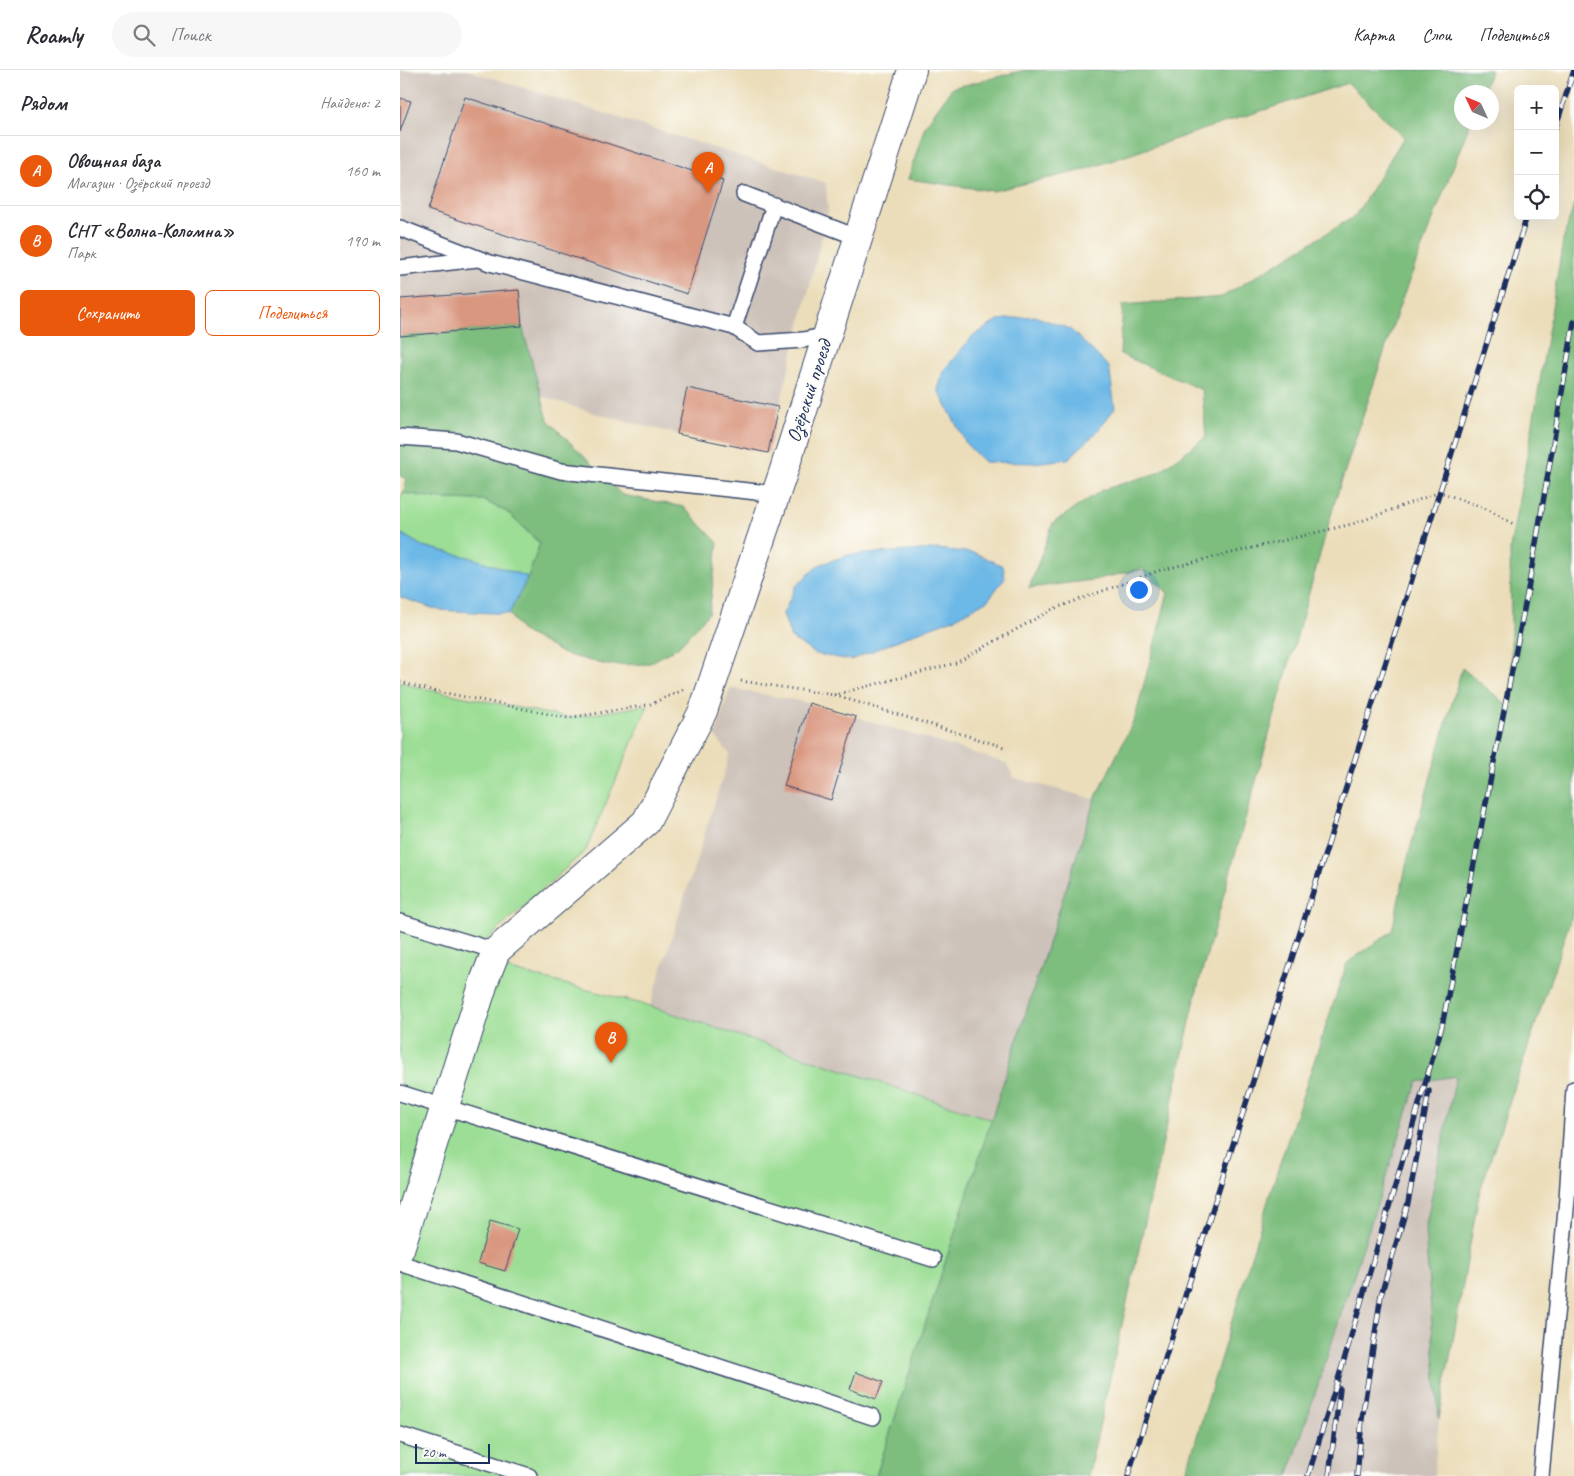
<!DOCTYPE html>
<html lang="ru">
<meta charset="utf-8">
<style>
body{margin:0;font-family:Caveat,sans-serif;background:#f7f7f7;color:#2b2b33}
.controls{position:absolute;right:15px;top:15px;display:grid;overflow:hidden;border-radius:8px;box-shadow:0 5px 20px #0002}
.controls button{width:45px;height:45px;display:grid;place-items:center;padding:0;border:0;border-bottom:1px solid #e1e1e2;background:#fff;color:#2b2b33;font:25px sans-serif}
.compass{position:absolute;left:1054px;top:15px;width:45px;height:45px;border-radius:50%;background:#fff;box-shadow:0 5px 20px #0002;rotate:314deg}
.scale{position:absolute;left:15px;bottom:12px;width:75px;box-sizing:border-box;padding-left:5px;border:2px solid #1b2f5e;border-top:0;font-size:14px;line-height:18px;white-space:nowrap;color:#1b2f5e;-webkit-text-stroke:4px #fdfcf7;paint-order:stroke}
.you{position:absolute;left:738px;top:519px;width:18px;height:18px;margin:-12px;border:4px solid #fff;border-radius:50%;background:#1a73e8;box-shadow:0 0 0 8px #1a73e833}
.badge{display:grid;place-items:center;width:32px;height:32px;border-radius:50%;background:#ea580c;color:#fff;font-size:16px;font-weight:700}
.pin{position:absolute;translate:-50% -41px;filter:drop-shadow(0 1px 2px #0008)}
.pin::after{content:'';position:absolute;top:26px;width:18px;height:15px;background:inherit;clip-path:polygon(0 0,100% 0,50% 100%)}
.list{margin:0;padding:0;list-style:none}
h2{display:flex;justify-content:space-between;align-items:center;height:65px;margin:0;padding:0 20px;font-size:21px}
h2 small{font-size:16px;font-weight:400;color:#7c7c81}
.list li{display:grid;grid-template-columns:32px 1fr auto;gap:15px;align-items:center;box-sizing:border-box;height:70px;padding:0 20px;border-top:1px solid #e1e1e2}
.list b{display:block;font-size:19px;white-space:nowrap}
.list p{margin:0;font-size:16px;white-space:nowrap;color:#7c7c81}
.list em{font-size:16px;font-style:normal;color:#7c7c81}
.actions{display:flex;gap:10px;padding:15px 20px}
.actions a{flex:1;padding:11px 0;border:1px solid #ea580c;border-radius:8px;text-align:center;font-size:18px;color:#ea580c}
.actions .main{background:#ea580c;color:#fff}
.icon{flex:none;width:28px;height:28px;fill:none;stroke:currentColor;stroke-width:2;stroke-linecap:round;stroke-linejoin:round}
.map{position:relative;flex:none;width:1174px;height:1406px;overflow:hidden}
header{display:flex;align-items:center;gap:30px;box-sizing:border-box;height:70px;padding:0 25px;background:#fff;border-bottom:1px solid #e1e1e2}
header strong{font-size:24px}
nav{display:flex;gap:28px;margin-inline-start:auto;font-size:18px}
.search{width:350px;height:45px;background:#f7f7f7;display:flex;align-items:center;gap:12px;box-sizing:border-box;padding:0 18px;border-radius:28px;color:#7c7c81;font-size:19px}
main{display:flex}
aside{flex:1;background:#fff}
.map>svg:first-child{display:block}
.industrial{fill:#cdc2b9}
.green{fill:#9cde95;stroke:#5c867a}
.forest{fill:#7dbd7e;stroke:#4c766e}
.water{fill:#6cb8e6;stroke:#4474a2}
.building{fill:#d99780}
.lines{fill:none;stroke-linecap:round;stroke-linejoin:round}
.lane-casing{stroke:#3a496c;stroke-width:18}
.street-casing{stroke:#3a496c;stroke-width:30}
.path{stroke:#3a496c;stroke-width:3;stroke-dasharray:1 4;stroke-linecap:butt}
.lane{stroke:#fff;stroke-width:15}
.street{stroke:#fff;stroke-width:28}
.rail-casing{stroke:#1b2f5e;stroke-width:5.5}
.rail{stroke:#fdfcf7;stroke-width:4;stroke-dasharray:11;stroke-linecap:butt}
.labels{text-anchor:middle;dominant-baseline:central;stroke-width:4.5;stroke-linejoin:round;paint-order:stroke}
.street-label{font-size:20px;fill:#1b2f5e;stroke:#fdfcf7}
</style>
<header>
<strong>Roamly</strong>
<div class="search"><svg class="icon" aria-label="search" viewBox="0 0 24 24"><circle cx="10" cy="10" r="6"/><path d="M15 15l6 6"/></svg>Поиск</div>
<nav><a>Карта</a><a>Слои</a><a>Поделиться</a></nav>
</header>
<main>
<aside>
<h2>Рядом<small>Найдено: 2</small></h2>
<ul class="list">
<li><span class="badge">A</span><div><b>Овощная база</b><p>Магазин · Озёрский проезд</p></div><em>160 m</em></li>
<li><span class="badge">B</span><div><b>СНТ «Волна-Коломна»</b><p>Парк</p></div><em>190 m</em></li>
</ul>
<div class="actions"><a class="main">Сохранить</a><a>Поделиться</a></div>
</aside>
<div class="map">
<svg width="1174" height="1406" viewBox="0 0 1174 1406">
<rect width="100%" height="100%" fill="#fdfcf7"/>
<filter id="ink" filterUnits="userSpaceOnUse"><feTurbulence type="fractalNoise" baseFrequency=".02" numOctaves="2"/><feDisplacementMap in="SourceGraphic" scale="10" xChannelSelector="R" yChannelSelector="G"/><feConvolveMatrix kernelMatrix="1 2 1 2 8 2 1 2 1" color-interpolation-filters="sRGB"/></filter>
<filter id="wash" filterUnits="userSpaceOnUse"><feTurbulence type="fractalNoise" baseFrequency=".0096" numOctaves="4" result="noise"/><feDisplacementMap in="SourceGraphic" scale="20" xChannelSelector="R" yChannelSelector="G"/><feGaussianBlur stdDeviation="1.12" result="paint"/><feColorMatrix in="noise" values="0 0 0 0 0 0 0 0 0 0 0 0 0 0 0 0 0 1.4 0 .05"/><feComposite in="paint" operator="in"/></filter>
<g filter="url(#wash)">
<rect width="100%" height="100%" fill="#ebddb9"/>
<path class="industrial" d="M0,0H67L426,113L428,142L368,383L277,364L194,343L141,326L122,256L0,266Z
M330,618L409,633L456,647L606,693L614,708L695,729L593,1050L250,936L330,684L315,666Z
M1056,1006L1025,1160L1039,1349L1034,1406H888L1017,1012Z"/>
<path class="green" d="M3,423L42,429L83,430L107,442L140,474L128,507L72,488L22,476L0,463V429Z
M0,612L26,619L168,648L248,635L186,780L78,878L99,897L250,936L593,1050L476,1406H0Z"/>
<path class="forest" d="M625,0H1091L1082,22H1062V52L1070,53L999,237L935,431L798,916L688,1406H476L695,729L735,648L768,523L742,499L693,510L629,518L653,453L702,420L757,403L806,367L802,320L720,284L723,235L822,227L955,146L1004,67L948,13L817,55L684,100L593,121L508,109L525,56L552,18Z
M1174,134V839L1079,1124L1039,1349L1025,1160L1056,1006L1017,1012L888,1406H785L874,1111L947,893L992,861L1009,783L1062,598L1112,639L1110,478L1132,359L1163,171Z
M122,256L148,350L222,425L284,437L318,473L309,543L278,577L248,594L207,595L164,584L121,560L109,544L128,507L140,473L107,442L83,430L42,429L3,423L7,409L0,406V266Z"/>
<path class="water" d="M634,246L670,259L709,297L715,338L695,364L668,389L634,393L584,392L567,375L538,320L543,301L572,267L598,250Z
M0,463L22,476L72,488L128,507L109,544L38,540L0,527Z
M537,479L575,483L603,496L605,508L588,530L556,548L513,564L451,590L416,584L391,568L383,544L396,516L419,495L448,485Z"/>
<g id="blocks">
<path class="building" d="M65,27L323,111L287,224L28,140Z
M0,28L11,31L0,62Z
M119,220L122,256L0,266V229Z
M287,318L378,337L368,383L277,364Z
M409,633L456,647L431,730L384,716Z
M90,1151L118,1159L105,1201L78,1193Z
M456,1302L483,1312L476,1329L450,1319Z"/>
</g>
</g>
<g filter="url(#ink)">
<use href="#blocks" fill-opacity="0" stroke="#3a496c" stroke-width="1"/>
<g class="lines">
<g class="lane-casing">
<path id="lane" d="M344,124L459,168
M374,135L334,257L358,273L403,270L428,265
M0,158L90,193L334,257
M0,198L77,189
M0,367L56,371L161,401L376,424
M0,852L96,881
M0,1023L533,1189
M0,1193L473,1347
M0,1365L129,1406
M1141,1406L1167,1129L1174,1019"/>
</g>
<g class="street-casing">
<path id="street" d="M0,1179L85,909L96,881L246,752L303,641L383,403L512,0"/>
</g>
<path class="path" d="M341,611L434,625L604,677
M0,612L26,619L168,648L248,635L283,620
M434,625L556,593L653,539L761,500L956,453L1040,422L1087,439L1115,455"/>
<use href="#lane" class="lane"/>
<use href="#street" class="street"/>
<g class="rail-casing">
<path id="rail" d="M1155,59L1174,0
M728,1406L1127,146
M908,1406L944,1290L1042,956L1129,514L1174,252
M929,1406L940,1319
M957,1406L962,1349L981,1225L1008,1133L1029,1021"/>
</g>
<use href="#rail" class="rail"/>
</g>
</g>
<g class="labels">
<g class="street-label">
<text transform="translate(409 321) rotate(-72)">Озёрский проезд</text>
</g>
</g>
</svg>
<div class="controls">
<button>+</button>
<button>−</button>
<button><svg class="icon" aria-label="locate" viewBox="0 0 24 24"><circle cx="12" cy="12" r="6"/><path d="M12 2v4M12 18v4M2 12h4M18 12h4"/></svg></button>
</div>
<svg class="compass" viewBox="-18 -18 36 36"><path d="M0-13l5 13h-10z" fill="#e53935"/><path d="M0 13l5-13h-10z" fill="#7c7c81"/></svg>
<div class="scale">20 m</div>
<div class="you"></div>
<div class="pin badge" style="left:308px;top:123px">A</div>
<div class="pin badge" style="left:211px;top:993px">B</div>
</div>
</main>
